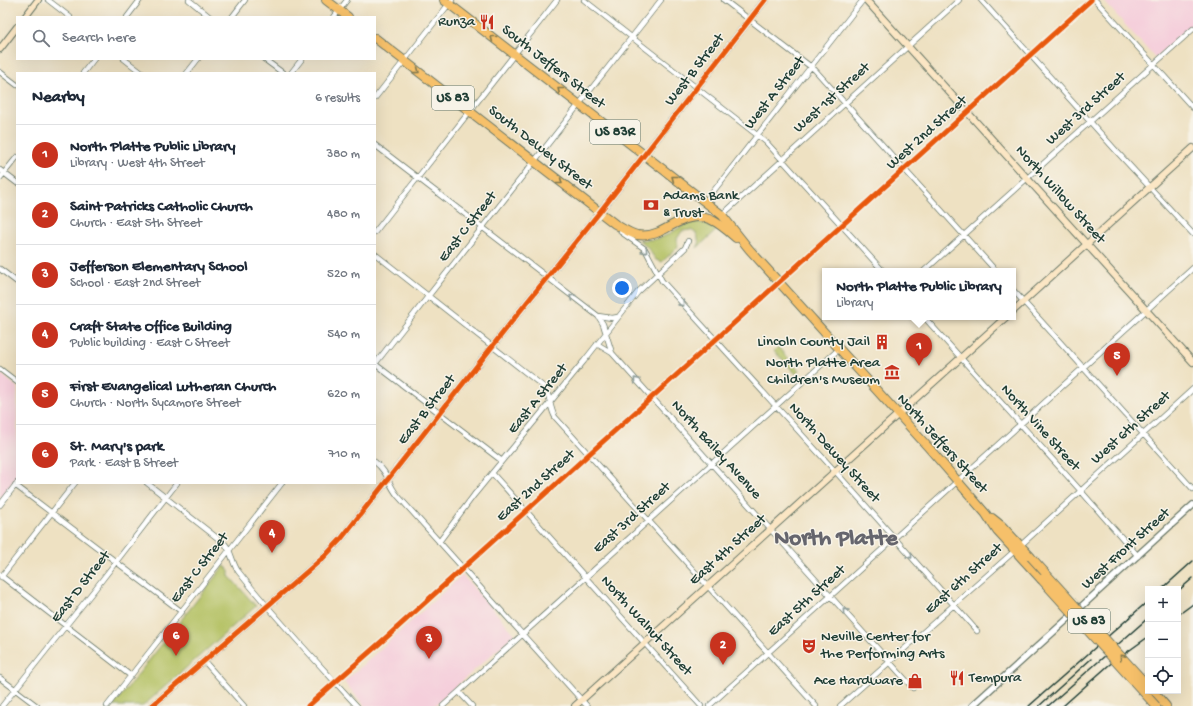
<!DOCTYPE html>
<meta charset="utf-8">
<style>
body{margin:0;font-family:"Gochi Hand",sans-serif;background:#f2f2f3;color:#1f2937}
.controls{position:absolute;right:12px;bottom:12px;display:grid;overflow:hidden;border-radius:0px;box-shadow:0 4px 16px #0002}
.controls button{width:36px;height:36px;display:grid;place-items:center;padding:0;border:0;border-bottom:1px solid #e0e1e3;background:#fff;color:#1f2937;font:20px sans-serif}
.you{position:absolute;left:622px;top:288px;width:14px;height:14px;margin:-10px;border:3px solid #fff;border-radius:50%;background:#1a73e8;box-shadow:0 0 0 6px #1a73e833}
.badge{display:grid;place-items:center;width:26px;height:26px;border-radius:50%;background:#c8321e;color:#fff;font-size:13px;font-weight:700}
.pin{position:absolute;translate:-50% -33px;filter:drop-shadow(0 1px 2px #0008)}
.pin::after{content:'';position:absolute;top:21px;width:14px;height:12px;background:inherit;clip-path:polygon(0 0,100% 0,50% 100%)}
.popup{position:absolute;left:822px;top:268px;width:194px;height:52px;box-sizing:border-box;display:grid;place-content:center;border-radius:0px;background:#fff;filter:drop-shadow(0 1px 3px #0005);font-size:13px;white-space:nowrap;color:#747a83}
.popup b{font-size:15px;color:#1f2937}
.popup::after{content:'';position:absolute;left:50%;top:100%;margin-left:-8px;border:8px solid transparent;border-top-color:#fff}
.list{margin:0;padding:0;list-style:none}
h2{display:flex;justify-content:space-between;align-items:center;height:52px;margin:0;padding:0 16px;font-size:17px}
h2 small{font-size:13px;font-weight:400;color:#747a83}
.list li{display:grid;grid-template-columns:26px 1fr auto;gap:12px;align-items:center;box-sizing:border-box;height:60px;padding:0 16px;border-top:1px solid #e0e1e3}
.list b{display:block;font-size:15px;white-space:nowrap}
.list p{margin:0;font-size:13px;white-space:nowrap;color:#747a83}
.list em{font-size:13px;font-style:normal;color:#747a83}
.icon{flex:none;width:22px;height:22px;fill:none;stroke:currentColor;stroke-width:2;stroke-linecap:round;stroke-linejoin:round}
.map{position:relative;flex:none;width:1193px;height:706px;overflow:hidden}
.search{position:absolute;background:#fff;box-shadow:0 4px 16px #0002;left:16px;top:16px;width:360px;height:44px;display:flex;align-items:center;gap:10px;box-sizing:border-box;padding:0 14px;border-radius:0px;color:#747a83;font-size:15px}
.panel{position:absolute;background:#fff;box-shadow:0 4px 16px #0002;left:16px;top:72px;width:360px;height:412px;border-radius:0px}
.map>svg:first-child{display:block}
.built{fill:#f5cfdb}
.green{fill:#b4c163;stroke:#6a7f4c}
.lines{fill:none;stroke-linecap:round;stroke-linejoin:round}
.minor-casing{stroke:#677666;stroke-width:6}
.tertiary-casing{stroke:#677666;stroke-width:8}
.secondary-casing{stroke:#677666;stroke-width:8}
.trunk-casing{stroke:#677666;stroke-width:10}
.minor{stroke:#fff;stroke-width:4.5}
.tertiary{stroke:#fff;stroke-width:5.5}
.secondary{stroke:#fbe6c4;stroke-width:6}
.trunk{stroke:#f6c06b;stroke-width:8}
.rail{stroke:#1f3d34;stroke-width:1.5}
.trunk-bridge-casing{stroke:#677666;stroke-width:10;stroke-linecap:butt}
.trunk-bridge{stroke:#f6c06b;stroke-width:8}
.cycleway-casing{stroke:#f7f3e8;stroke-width:8}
.cycleway{stroke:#e8590c;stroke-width:5}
.oneway{stroke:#80784d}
.oneway2{stroke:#8f9e9a}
.labels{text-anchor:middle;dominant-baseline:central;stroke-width:3;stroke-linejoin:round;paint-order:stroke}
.shield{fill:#f7f3e8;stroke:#60746a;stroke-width:1}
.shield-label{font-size:14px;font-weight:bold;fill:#1f3d34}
.poi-label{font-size:15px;fill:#1f3d34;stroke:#f7f3e8;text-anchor:end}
.street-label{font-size:15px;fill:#1f3d34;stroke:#f7f3e8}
.town-label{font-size:23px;font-weight:bold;fill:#65656d;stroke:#f7f3e8}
</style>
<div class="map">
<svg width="1193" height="706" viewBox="0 0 1193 706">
<rect width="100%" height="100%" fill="#f7f3e8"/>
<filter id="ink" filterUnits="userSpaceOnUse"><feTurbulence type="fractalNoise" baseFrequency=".025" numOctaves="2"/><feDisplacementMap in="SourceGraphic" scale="8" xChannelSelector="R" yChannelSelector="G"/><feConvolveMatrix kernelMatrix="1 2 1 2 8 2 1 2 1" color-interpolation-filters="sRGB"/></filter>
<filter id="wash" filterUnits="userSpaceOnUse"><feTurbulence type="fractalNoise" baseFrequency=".012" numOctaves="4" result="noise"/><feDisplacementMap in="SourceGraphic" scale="16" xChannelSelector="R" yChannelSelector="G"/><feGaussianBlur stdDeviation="0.9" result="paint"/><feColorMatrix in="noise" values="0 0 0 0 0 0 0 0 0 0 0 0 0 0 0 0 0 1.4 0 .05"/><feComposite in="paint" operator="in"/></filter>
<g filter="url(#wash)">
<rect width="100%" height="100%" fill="#eee1c2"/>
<path class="built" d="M1103,0H1193V23L1155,58Z
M0,373L17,387V477L0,499Z
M462,575L515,634L434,706H365L344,682Z"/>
<path class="green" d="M697,222L713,225L718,229L697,248L699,244L697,234L691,230L682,231L677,239L678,247L662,262L656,260L647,247L639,240C648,240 656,240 665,236C678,230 682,223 697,222Z
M778,347L799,371L796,374L774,351Z
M225,566L229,570V576L256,606L143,706H113L223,567Z"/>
</g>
<g filter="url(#ink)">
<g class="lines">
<g class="minor-casing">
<path id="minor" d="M48,0L70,17
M189,0L210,17
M584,0L766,142L883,271
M724,0L815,70L996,271
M981,0L1119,154L1193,234
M1095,0L1193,108
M127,17L140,0
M232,17L245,0
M334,17L347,0
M124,59L142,73
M264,59L283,73
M0,72L17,85
M83,73L94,59
M187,73L198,59
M291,73L302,59
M375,98L452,0
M375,145L598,316L603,324L612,353L913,688
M0,170L17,183
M0,178L17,157
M705,202L863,0
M722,215L959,0
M375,232L557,0
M621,232L645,249L662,281L835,471L977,631
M375,254L544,387C551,396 549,406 555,417L816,706
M0,269L17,282
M924,271L1193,29
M1013,290L1193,489
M598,316L612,318L618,317
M924,317L1080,490L1138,556
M597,344L612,353
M375,364L661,0
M375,364L502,461
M0,369L17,382
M375,462C389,473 387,483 398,496L587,706
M492,473L701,706
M147,483L225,544C232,552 232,563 238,571C275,618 317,662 357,706
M15,485L182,612
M0,505L17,483
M439,542L474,495L584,361L638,292L685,248L688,241
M0,575L131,676
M1,577L75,483
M204,661L244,706
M0,678L37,706
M459,692L472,706
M2,706L95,589L177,483
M107,706L282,483
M308,706L389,635L1091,0
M443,706L839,349
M709,706L1193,268
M840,706L1010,555L1193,389"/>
</g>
<g class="tertiary-casing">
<path id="tertiary" d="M152,706L324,557L341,539L520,311L599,213L765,0
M972,706L1193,505"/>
</g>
<g class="secondary-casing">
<path id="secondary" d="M866,0L1193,362
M25,17L38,0
M0,49L17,27
M1013,311L1193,148
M575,706L1006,317"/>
</g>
<g class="trunk-casing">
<path id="trunk" d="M326,0L348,17
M444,0L722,215L749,249L928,447L986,514L997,531L1041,579
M375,38L615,224C622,228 629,233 637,235C644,236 652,235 659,232C666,229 673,224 681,221C705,210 719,223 736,238
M992,518L1002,526L1030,556
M1153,691L1166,706"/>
</g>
<use href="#minor" class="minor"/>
<use href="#tertiary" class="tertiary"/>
<use href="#secondary" class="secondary"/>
<use href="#trunk" class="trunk"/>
<path class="rail" d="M1162,589L1193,561
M1178,591L1193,578
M1178,615L1193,604
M1029,706L1148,601
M1039,706L1091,659
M1048,706L1148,618
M1063,706L1109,665L1148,637"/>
<g class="trunk-bridge-casing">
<path id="trunk-bridge" d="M1030,556L1148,686
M1041,579L1156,706"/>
</g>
<use href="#trunk-bridge" class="trunk-bridge"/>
<g class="cycleway-casing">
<path id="cycleway" d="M152,706L324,557L341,539L520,311L599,213L765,0
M308,706L389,635L1091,0"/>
</g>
<use href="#cycleway" class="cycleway"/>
</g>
<defs><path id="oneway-chevron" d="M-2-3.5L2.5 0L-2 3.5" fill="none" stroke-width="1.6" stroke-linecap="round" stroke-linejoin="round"/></defs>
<g class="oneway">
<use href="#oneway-chevron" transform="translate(493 38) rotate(-142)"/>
<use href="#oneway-chevron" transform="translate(417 71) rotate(37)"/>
<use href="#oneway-chevron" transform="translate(560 90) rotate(-142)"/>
<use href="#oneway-chevron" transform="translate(674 178) rotate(-142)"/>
<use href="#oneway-chevron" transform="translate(560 182) rotate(38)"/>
<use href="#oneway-chevron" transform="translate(1122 657) rotate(-132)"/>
</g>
<g class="oneway2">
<use href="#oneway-chevron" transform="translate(645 251) rotate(49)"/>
<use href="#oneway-chevron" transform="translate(572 297) rotate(-143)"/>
<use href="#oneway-chevron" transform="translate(682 304) rotate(48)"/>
<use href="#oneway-chevron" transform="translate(636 380) rotate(-132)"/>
<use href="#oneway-chevron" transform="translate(910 556) rotate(48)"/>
<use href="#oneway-chevron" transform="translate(845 611) rotate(-132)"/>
</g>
</g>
<defs>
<g id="restaurant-bare" transform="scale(1.2)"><path d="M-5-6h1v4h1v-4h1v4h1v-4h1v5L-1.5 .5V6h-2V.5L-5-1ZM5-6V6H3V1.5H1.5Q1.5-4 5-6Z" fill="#c8321e" stroke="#f7f3e8" stroke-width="2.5" paint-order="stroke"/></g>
<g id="bank-bare" transform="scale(1.2)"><path d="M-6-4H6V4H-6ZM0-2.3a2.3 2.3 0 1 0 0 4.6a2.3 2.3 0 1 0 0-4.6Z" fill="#c8321e" stroke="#f7f3e8" stroke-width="2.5" paint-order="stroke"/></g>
<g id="building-bare" transform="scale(1.2)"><path d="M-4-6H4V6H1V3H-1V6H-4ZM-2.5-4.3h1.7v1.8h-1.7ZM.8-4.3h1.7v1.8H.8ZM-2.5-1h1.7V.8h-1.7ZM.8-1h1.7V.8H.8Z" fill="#c8321e" stroke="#f7f3e8" stroke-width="2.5" paint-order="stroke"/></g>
<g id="museum-bare" transform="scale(1.2)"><path d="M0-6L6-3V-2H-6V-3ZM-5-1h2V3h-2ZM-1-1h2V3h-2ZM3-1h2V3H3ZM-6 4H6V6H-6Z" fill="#c8321e" stroke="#f7f3e8" stroke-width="2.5" paint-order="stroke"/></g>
<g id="theatre-bare" transform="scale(1.2)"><path d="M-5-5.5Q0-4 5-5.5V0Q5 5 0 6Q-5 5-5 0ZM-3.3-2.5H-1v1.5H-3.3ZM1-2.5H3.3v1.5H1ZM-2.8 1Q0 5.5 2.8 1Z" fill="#c8321e" stroke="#f7f3e8" stroke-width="2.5" paint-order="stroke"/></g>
<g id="shop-bare" transform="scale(1.2)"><path d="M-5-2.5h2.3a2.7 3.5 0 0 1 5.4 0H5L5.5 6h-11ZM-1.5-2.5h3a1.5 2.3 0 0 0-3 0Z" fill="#c8321e" stroke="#f7f3e8" stroke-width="2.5" paint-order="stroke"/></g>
</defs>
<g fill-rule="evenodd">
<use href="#restaurant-bare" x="487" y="22"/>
<use href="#bank-bare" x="651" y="205"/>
<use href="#building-bare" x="882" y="342"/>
<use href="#museum-bare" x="892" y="372"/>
<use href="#theatre-bare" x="809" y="646"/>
<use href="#restaurant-bare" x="957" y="678"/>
<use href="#shop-bare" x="915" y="681"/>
</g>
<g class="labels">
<g class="shield">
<rect x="432" y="86" width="42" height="24" rx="3"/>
<rect x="590" y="120" width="50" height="24" rx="3"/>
<rect x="1068" y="609" width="42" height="24" rx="3"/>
</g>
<g class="shield-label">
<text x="453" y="98">US 83</text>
<text x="615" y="132">US 83R</text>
<text x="1089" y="621">US 83</text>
</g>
<g class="poi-label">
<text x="475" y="22">Runza</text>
<text x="663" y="196" text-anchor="start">Adams Bank<tspan x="663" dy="17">&amp; Trust</tspan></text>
<text x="870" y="342">Lincoln County Jail</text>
<text x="880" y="363">North Platte Area<tspan x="880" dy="17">Children's Museum</tspan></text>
<text x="821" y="637" text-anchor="start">Neville Center for<tspan x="821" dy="17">the Performing Arts</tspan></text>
<text x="969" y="678" text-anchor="start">Tempura</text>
<text x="903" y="681">Ace Hardware</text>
</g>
<g class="street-label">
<text transform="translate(553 67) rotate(38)">South Jeffers Street</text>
<text transform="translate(695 70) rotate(-52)">West B Street</text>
<text transform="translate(775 93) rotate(-52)">West A Street</text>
<text transform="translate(832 98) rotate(-42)">West 1st Street</text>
<text transform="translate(1086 109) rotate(-42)">West 3rd Street</text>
<text transform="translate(927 133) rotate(-42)">West 2nd Street</text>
<text transform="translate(540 148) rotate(38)">South Dewey Street</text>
<text transform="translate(1060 195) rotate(48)">North Willow Street</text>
<text transform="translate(468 227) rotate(-52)">East C Street</text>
<text transform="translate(538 399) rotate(-51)">East A Street</text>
<text transform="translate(427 410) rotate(-52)">East B Street</text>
<text transform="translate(1040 428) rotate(48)">North Vine Street</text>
<text transform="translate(1131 428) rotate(-42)">West 6th Street</text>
<text transform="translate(942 444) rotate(48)">North Jeffers Street</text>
<text transform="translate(716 450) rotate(48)">North Bailey Avenue</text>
<text transform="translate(834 453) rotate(48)">North Dewey Street</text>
<text transform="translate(536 486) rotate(-42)">East 2nd Street</text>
<text transform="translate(632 518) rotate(-42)">East 3rd Street</text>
<text transform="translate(1126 549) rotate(-42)">West Front Street</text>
<text transform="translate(728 550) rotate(-42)">East 4th Street</text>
<text transform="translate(200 568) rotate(-52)">East C Street</text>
<text transform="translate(964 579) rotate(-42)">East 6th Street</text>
<text transform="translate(81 587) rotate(-52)">East D Street</text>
<text transform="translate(807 601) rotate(-42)">East 5th Street</text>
<text transform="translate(646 626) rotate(48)">North Walnut Street</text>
</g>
<g class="town-label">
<text x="836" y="539">North Platte</text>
</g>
</g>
</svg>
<div class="controls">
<button>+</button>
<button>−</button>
<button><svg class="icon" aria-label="locate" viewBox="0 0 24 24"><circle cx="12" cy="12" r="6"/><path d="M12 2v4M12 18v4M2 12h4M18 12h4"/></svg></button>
</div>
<div class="you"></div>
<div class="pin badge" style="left:919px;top:366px">1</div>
<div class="popup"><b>North Platte Public Library</b>Library</div>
<div class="pin badge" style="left:723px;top:665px">2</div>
<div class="pin badge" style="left:429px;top:659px">3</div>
<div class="pin badge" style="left:272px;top:553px">4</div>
<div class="pin badge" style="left:1117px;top:376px">5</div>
<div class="pin badge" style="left:176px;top:656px">6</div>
<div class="search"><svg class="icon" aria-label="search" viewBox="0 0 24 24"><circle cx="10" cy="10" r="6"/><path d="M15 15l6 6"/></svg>Search here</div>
<section class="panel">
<h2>Nearby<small>6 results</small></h2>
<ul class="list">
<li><span class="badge">1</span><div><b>North Platte Public Library</b><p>Library · West 4th Street</p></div><em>380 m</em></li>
<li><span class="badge">2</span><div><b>Saint Patricks Catholic Church</b><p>Church · East 5th Street</p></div><em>480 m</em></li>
<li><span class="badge">3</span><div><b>Jefferson Elementary School</b><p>School · East 2nd Street</p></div><em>520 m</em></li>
<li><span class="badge">4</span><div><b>Craft State Office Building</b><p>Public building · East C Street</p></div><em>540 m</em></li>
<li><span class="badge">5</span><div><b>First Evangelical Lutheran Church</b><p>Church · North Sycamore Street</p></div><em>620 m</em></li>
<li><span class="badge">6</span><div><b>St. Mary's park</b><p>Park · East B Street</p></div><em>710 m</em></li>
</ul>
</section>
</div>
